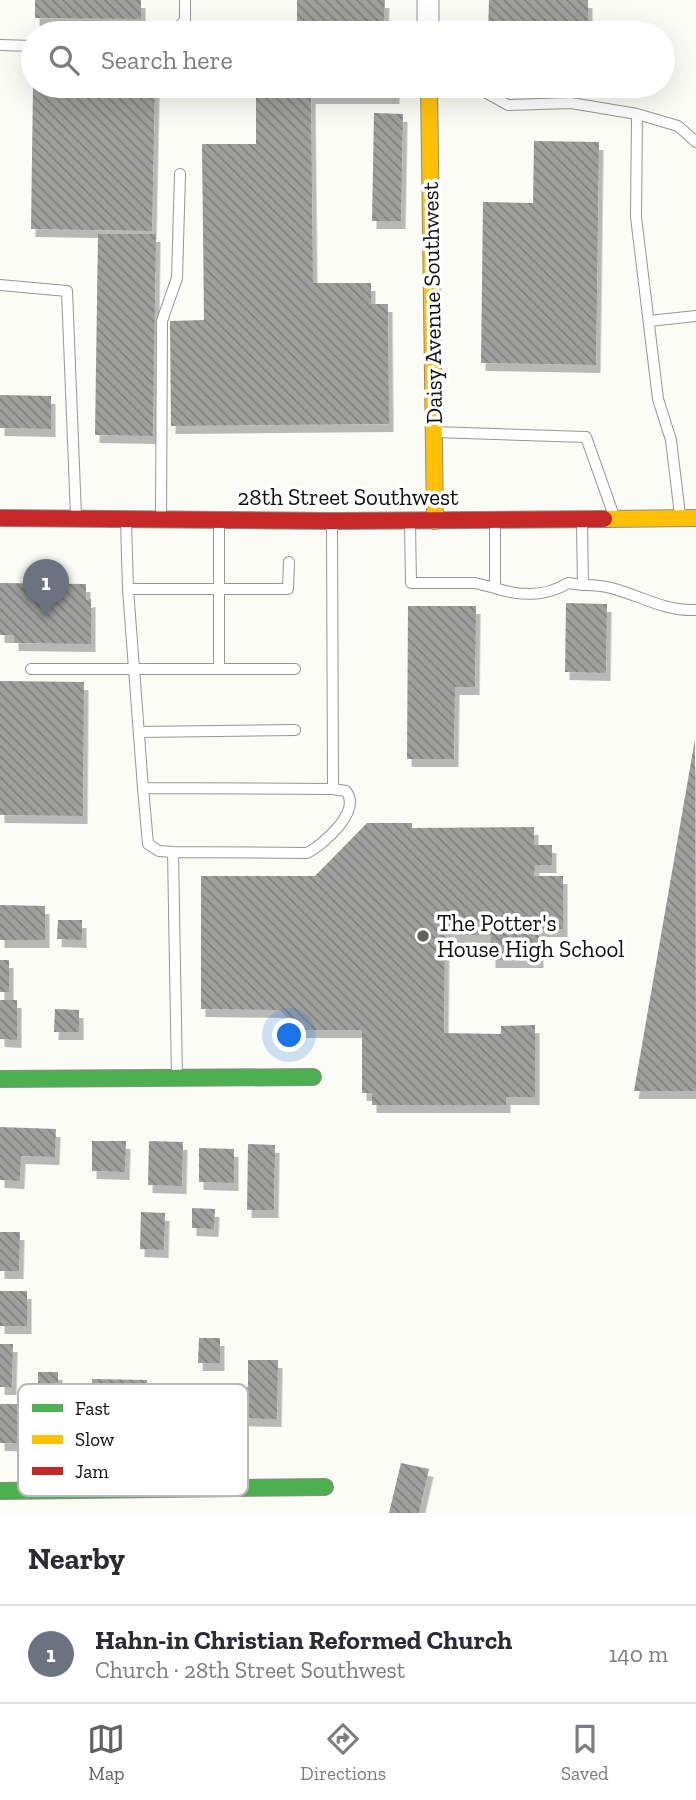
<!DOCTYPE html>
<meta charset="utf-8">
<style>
body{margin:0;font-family:"Zilla Slab",serif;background:#f7f7f7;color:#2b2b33}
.you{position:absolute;left:290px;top:1036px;width:24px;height:24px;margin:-18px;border:5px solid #fff;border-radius:50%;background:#1a73e8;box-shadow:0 0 0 10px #1a73e833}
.badge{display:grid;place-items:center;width:46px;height:46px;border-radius:50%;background:#626360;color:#fff;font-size:23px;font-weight:700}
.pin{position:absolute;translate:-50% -58px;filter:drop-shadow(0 2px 4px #0008)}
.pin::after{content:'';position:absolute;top:37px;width:24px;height:21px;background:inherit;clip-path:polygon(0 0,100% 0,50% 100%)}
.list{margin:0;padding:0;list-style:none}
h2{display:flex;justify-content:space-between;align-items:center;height:91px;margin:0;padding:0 28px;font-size:30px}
h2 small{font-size:23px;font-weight:400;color:#7c7c81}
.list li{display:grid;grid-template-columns:46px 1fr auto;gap:21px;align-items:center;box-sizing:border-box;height:98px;padding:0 28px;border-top:2px solid #e1e1e2}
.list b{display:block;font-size:26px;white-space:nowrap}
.list p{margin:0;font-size:23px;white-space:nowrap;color:#7c7c81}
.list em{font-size:23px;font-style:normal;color:#7c7c81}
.icon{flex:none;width:38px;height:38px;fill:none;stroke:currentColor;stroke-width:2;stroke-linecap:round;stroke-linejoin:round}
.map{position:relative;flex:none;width:696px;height:1513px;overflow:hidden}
.search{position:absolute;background:#fff;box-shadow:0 7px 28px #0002;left:21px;right:21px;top:21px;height:77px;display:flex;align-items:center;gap:18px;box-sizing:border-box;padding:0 24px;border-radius:38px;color:#7c7c81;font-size:26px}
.sheet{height:189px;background:#fff}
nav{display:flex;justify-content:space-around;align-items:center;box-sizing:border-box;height:98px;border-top:2px solid #e1e1e2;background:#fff;font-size:19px;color:#7c7c81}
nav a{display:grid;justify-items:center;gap:4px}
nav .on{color:#626360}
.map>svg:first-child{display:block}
.building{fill:url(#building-back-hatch);filter:url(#shadow)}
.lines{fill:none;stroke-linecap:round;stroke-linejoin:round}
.lane-casing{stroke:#969694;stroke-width:12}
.street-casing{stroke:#969694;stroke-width:23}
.fast-casing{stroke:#8c8d8a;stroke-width:18}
.slow-casing{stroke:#8c8d8a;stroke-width:18}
.jam-casing{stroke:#8c8d8a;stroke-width:18}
.lane{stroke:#fefffe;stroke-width:10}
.street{stroke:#fefffe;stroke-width:21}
.fast{stroke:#4caf50;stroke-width:16}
.slow{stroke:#ffc107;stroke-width:16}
.jam{stroke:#c62828;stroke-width:16}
.poi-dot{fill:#626360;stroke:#fff;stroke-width:2.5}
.labels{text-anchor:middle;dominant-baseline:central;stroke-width:7;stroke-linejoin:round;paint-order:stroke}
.street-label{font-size:23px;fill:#101010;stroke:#fff}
.poi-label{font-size:23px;fill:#101010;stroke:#fff;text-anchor:start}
.key{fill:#fff;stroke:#b7b7b7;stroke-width:2}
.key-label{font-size:19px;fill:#101010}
</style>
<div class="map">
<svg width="696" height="1513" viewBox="0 0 696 1513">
<defs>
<pattern id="building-back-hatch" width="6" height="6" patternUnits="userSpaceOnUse" patternTransform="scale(1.75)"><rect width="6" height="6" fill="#9f9f9b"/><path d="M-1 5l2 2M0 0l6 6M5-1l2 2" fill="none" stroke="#80807d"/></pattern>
<filter id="shadow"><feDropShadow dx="4.5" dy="8" stdDeviation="0" flood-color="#0004"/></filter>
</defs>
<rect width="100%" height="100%" fill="#fbfcf6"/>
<path class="building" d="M35,0H141V19L35,18Z
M297,0H385L384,23L297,22Z
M489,0H588V33H488Z
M33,86H155L152,231L31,229Z
M256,86H395V96H311L313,283H371V304H388L389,424L171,426L170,321L204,320L202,144H256Z
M374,113L403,114L401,221H372Z
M534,141L599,142L596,365L481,363L483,202L533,203Z
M98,234H156L153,436L95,435Z
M0,395L51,396V429L0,428Z
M0,583L86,584V600L91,599V644L14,643V635H0Z
M566,603L607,604L606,673L565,672Z
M408,606H476L475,687H455L454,759H407Z
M0,681L84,682L83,816L0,815Z
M695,739L696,1091H634Z
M367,823H412V828L534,827V845H552V865H535L534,876H563V929H535L534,935H539V960H491V935H445L444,1033L501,1034V1026L535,1025V1097H506V1105H372V1093H362V1030H300L279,1010L201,1009V876H315Z
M0,905L45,906V940H0Z
M58,920H82V940L57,939Z
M0,960H9V992H0Z
M0,1000H17V1040L0,1039Z
M55,1009L79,1010V1032H54Z
M0,1127L56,1129L55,1157L21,1156L20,1181L0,1180Z
M92,1141H126L125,1172L92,1171Z
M149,1141L183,1142L182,1186L148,1185Z
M248,1144L275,1145L274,1210H247Z
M199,1148L234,1149V1183L199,1182Z
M192,1208L215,1209L214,1229L192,1228Z
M141,1212L165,1213L164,1250L140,1249Z
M0,1232H20L19,1271H0Z
M0,1291H27V1326H0Z
M199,1338H220V1363H198Z
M0,1344H13L12,1387H0Z
M248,1360H278L277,1419L230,1418V1387H248Z
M38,1372H58V1393H38Z
M92,1379L147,1380L146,1421L91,1420Z
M0,1404H20V1413H45V1444L0,1443Z
M401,1463L429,1469L419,1513H389Z"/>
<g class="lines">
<g class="lane-casing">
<path id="lane" d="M173,33L185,20V0
M0,45L33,46
M474,86L508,105L571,103L637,114
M0,285L67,291L76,516
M649,321L696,316
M434,432L586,437L614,516
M680,515L671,440L658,399L636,217L637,114L678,126L696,142
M161,516L162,321L177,278L180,174
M126,521L128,589H219V523
M495,521V588C519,596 546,597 568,583L583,585L582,522
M410,523L411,583H475L495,588
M583,585C625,583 654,612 696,610
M128,589L143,788
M219,668V589H288L289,562
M31,669H295
M139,732L295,730
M173,852L307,853C324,844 362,811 346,791L333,789
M177,1078L173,852L159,851L148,844L143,788L333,789L332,523"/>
</g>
<g class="street-casing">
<path id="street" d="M428,0V33"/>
</g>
<g class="fast-casing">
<path id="fast" d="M0,1079L313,1077
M0,1491L325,1487"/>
</g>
<g class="slow-casing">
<path id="slow" d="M429,86L435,521
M604,519L696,518"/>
</g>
<g class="jam-casing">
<path id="jam" d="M0,518L332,521L604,519"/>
</g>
<use href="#lane" class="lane"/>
<use href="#street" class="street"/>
<use href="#fast" class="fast"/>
<use href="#slow" class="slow"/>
<use href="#jam" class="jam"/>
</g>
<circle class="poi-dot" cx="423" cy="936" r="7"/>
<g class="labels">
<g class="street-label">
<text transform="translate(432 303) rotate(-91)">Daisy Avenue Southwest</text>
<text x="348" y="497">28th Street Southwest</text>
</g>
<g class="poi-label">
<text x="437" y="923">The Potter's<tspan x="437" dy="26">House High School</tspan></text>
</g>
</g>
<rect x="18" y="1384" width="230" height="112" rx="10" class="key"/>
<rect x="32" y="1404" width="31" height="8" fill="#4caf50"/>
<rect x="32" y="1435" width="31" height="9" fill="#ffc107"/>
<rect x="32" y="1467" width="31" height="8" fill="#c62828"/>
<g class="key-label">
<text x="75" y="1415">Fast</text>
<text x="75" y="1446">Slow</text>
<text x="75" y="1478">Jam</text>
</g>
</svg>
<div class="you"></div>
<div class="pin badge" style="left:46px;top:617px;background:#6b7280">1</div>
<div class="search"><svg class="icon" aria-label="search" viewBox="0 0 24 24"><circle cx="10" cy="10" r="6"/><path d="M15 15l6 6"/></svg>Search here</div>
</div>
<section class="sheet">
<h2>Nearby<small></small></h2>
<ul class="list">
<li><span class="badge" style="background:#6b7280">1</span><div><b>Hahn-in Christian Reformed Church</b><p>Church · 28th Street Southwest</p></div><em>140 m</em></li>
</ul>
</section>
<nav>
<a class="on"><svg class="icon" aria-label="map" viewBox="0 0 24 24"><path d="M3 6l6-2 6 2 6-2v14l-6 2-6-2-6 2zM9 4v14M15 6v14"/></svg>Map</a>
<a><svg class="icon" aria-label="directions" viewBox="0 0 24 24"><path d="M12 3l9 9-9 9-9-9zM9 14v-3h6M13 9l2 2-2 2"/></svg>Directions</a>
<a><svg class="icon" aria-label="saved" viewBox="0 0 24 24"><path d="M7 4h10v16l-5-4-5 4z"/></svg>Saved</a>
</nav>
